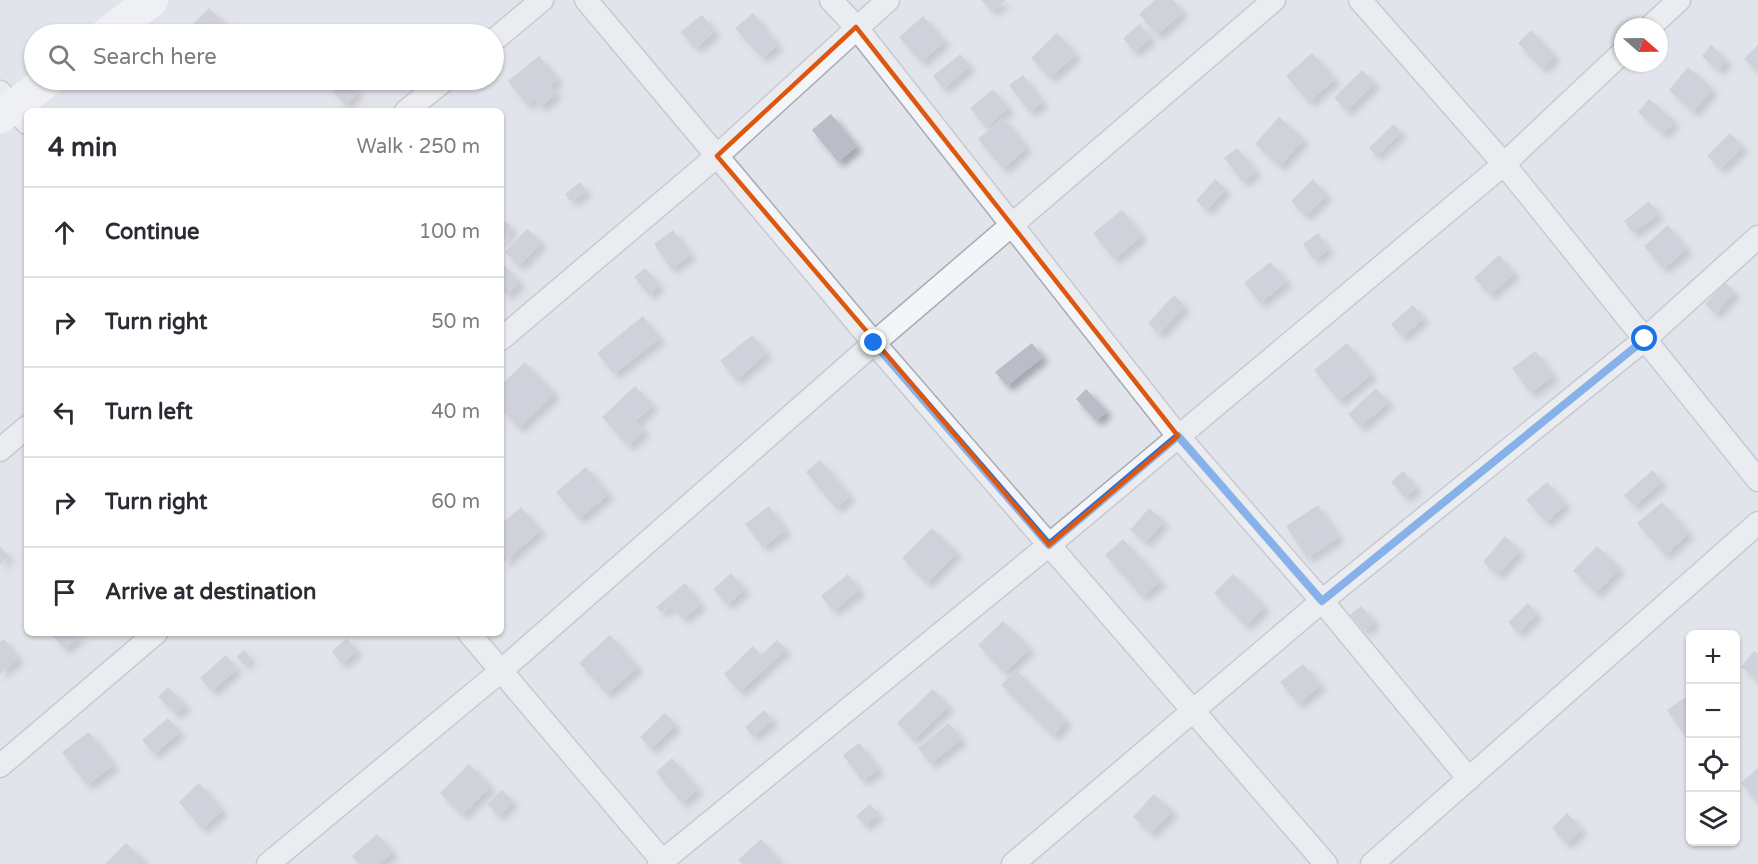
<!DOCTYPE html>
<meta charset="utf-8">
<style>
body{margin:0;font-family:"Varela Round",sans-serif;background:#f2f2f3;color:#2b2b33}
.controls{position:absolute;right:18px;bottom:18px;display:grid;overflow:hidden;border-radius:9px;box-shadow:0 2px 4px #0004}
.controls button{width:54px;height:54px;display:grid;place-items:center;padding:0;border:0;border-bottom:2px solid #e1e1e2;background:#fff;color:#2b2b33;font:30px sans-serif}
.compass{position:absolute;left:1614px;top:18px;width:54px;height:54px;border-radius:50%;background:#fff;box-shadow:0 2px 4px #0004;rotate:110deg}
.stop{position:absolute;width:18px;height:18px;margin:-14px;border:4px solid #1a73e8;border-radius:50%;background:#fff}
.stop.end{background:#1a73e8;border-color:#fff;box-shadow:0 2px 6px #0008}
.list{margin:0;padding:0;list-style:none}
h2{display:flex;justify-content:space-between;align-items:center;height:78px;margin:0;padding:0 24px;font-size:26px}
h2 small{font-size:20px;font-weight:400;color:#7c7c81}
.list li{display:grid;grid-template-columns:39px 1fr auto;gap:18px;align-items:center;box-sizing:border-box;height:90px;padding:0 24px;border-top:2px solid #e1e1e2}
.list b{display:block;font-size:22px;white-space:nowrap}
.list em{font-size:20px;font-style:normal;color:#7c7c81}
.icon{flex:none;width:33px;height:33px;fill:none;stroke:currentColor;stroke-width:2;stroke-linecap:round;stroke-linejoin:round}
.map{position:relative;flex:none;width:1758px;height:864px;overflow:hidden}
.search{position:absolute;background:#fff;box-shadow:0 2px 4px #0004;left:24px;top:24px;width:480px;height:66px;display:flex;align-items:center;gap:15px;box-sizing:border-box;padding:0 21px;border-radius:33px;color:#7c7c81;font-size:22px}
.panel{position:absolute;background:#fff;box-shadow:0 2px 4px #0004;left:24px;top:108px;width:480px;height:528px;border-radius:9px}
.map>svg:first-child{display:block}
.building{fill:#b8bdc8;filter:url(#shadow)}
.lines{fill:none;stroke-linecap:round;stroke-linejoin:round}
.street-casing{stroke:#a6abb5;stroke-width:25}
.street{stroke:#f4f5f8;stroke-width:22}
.secondary{stroke:#fff;stroke-width:33}
.route{stroke:#1a73e8;stroke-width:8}
.marked{fill:none;stroke:#de570f;stroke-width:4.5;stroke-linejoin:round}
</style>
<div class="map">
<svg width="1758" height="864" viewBox="0 0 1758 864">
<defs>
<filter id="shadow"><feDropShadow dx="5.5" dy="5.5" stdDeviation="3" flood-color="#0004"/></filter>
</defs>
<rect width="100%" height="100%" fill="#e1e4ea"/>
<path class="building" d="M981,0H1006L992,11Z
M1155,0H1173L1183,12L1157,35L1139,14Z
M209,8L232,31L229,34H183Z
M753,13L778,45L762,58L735,28Z
M702,15L715,31L696,48L680,32Z
M923,16L945,41L921,62L899,37Z
M1140,24L1151,38L1134,52L1123,38Z
M1531,30L1555,56L1542,69L1518,43Z
M1057,33L1076,54L1050,78L1031,58Z
M1711,45L1727,60L1718,70L1702,56Z
M1758,45V68L1756,70L1744,59Z
M1312,53L1335,79L1309,102L1286,76Z
M960,54L970,66L943,89L933,76Z
M539,56L558,79L550,86L557,93L540,107L534,99L527,105L508,81Z
M1688,67L1713,89L1693,112L1669,90Z
M1362,70L1375,83L1347,111L1334,98Z
M1023,75L1043,102L1030,112L1009,85Z
M324,80H348L359,92L345,105Z
M993,89L1009,108L986,128L970,108Z
M1649,99L1675,121L1663,134L1638,112Z
M831,114L857,146L838,162L812,130Z
M1279,117L1304,139L1280,166L1255,144Z
M1003,118L1027,147L1003,169L978,139Z
M1394,124L1401,132L1376,156L1369,148Z
M1730,133L1743,147L1720,169L1707,156Z
M1237,148L1256,171L1243,182L1224,158Z
M1215,179L1226,189L1207,210L1196,201Z
M1313,179L1327,195L1305,216L1291,201Z
M580,182L587,191L571,202L565,194Z
M1649,201L1659,214L1633,233L1624,221Z
M1122,210L1142,236L1114,259L1093,233Z
M501,219L512,226L501,246Z
M1668,225L1687,249L1663,269L1644,246Z
M527,229L542,242L519,266L505,252Z
M673,230L691,254L671,269L654,244Z
M1318,233L1329,249L1314,260L1303,244Z
M1499,255L1515,273L1490,295L1474,278Z
M501,262L520,282L507,295L501,288Z
M1270,262L1287,281L1260,303L1244,283Z
M645,268L660,285L649,295L634,277Z
M1725,282L1735,292L1715,314L1705,304Z
M1174,295L1185,306L1159,334L1148,323Z
M1413,305L1424,318L1402,337L1391,324Z
M643,316L660,338L614,374L597,353Z
M752,335L767,353L736,380L720,361Z
M1032,343L1043,357L1007,386L995,372Z
M1347,343L1372,374L1339,401L1314,370Z
M1535,351L1554,376L1530,393L1512,368Z
M525,362L555,393L519,428L501,409V385Z
M635,386L653,405L636,421L645,430L628,446L602,417Z
M1376,388L1389,402L1360,427L1348,414Z
M1086,389L1107,411L1096,421L1076,399Z
M820,460L850,496L836,508L806,472Z
M586,467L609,494L579,519L556,492Z
M1653,470L1662,482L1634,506L1624,495Z
M1403,471L1417,487L1405,498L1391,482Z
M1547,482L1566,504L1546,522L1526,500Z
M1662,502L1689,533L1665,555L1637,523Z
M1318,505L1339,537L1307,558L1286,526Z
M769,506L786,530L763,547L745,524Z
M521,507L541,530L503,563L501,524Z
M1149,508L1164,521L1146,542L1130,530Z
M932,528L957,552L927,583L902,558Z
M1505,536L1520,550L1498,575L1483,562Z
M1123,539L1161,581L1142,597L1105,555Z
M0,546L9,556L0,565Z
M1597,546L1620,568L1596,593L1573,571Z
M731,573L745,589L727,605L713,589Z
M848,574L860,590L833,611L821,596Z
M1233,574L1265,606L1246,626L1214,593Z
M685,583L701,604L683,619L671,605L661,613L656,607Z
M1528,603L1537,614L1518,633L1508,622Z
M1361,606L1375,622L1364,631L1350,615Z
M1003,621L1030,648L1004,673L978,645Z
M50,633H83L65,649Z
M610,635L638,667L607,694L579,663Z
M347,638L357,651L341,664L332,651Z
M4,639L19,658L0,674V642Z
M777,640L786,649L740,692L724,674L753,646L761,655Z
M245,650L251,659L243,665L237,656Z
M1754,651L1758,654V681L1741,667Z
M226,655L237,669L212,691L200,678Z
M1303,664L1321,685L1298,704L1280,682Z
M1016,670L1067,720L1053,736L1001,685Z
M168,687L186,705L176,714L158,697Z
M933,689L949,706L913,740L897,723Z
M1689,695L1690,697V743L1667,710Z
M764,710L773,720L753,737L745,727Z
M665,713L676,725L651,749L640,737Z
M168,718L180,732L154,754L142,740Z
M949,723L962,739L930,764L918,748Z
M89,732L114,765L87,785L62,752Z
M859,743L879,769L862,781L843,755Z
M672,758L698,789L682,803L656,772Z
M469,764L491,786L462,815L440,793Z
M1758,768V795L1754,799L1741,783Z
M199,783L223,810L202,829L179,802Z
M502,790L513,801L499,816L487,804Z
M1154,794L1173,811L1151,833L1133,817Z
M870,804L879,814L865,826L856,816Z
M1567,813L1582,829L1566,844L1552,828Z
M377,834L393,852L380,864H359L352,856Z
M761,839L780,861L776,864H742L738,860Z
M126,843L148,864H105Z"/>
<g class="lines">
<g class="street-casing">
<path id="street" d="M586,0L874,343L1326,864
M831,0L856,27L1178,436L1322,601L1469,779
M1360,0L1504,164L1758,480
M1650,27L1679,0
M494,40L542,0
M0,92L27,123
M406,111L445,80
M501,339L717,156L888,0
M0,450L27,427
M469,633L665,864
M0,766L156,633
M268,864L502,670L874,343L1274,0
M659,864L1049,545L1504,164L1623,52
M1013,864L1322,601L1645,339L1758,237
M1372,864L1758,523"/>
</g>
<use href="#street" class="street"/>
<path class="secondary" d="M107,34L152,0
M0,117L48,80"/>
</g>
<g class="lines">
<path class="route" d="M874,343L1049,545L1178,436L1322,601L1645,339"/>
</g>
<path d="M0 0H1758V864H0ZM856,27L1178,436L1049,545L717,156Z" fill="#e1e4ea" fill-opacity=".55" fill-rule="evenodd"/>
<path class="marked" d="M856,27L1178,436L1049,545L717,156Z"/>
</svg>
<div class="controls">
<button>+</button>
<button>−</button>
<button><svg class="icon" aria-label="locate" viewBox="0 0 24 24"><circle cx="12" cy="12" r="6"/><path d="M12 2v4M12 18v4M2 12h4M18 12h4"/></svg></button>
<button><svg class="icon" aria-label="layers" viewBox="0 0 24 24"><path d="M12 4l9 5-9 5-9-5zM3 14l9 5 9-5"/></svg></button>
</div>
<svg class="compass" viewBox="-18 -18 36 36"><path d="M0-13l5 13h-10z" fill="#e53935"/><path d="M0 13l5-13h-10z" fill="#7c7c81"/></svg>
<div class="stop" style="left:1645px;top:339px"></div>
<div class="stop end" style="left:874px;top:343px"></div>
<div class="search"><svg class="icon" aria-label="search" viewBox="0 0 24 24"><circle cx="10" cy="10" r="6"/><path d="M15 15l6 6"/></svg>Search here</div>
<section class="panel">
<h2>4 min<small>Walk · 250 m</small></h2>
<ul class="list">
<li><svg class="icon" aria-label="ahead" viewBox="0 0 24 24"><path d="M12 20V5M6 11l6-6 6 6"/></svg><div><b>Continue</b></div><em>100 m</em></li>
<li><svg class="icon" aria-label="right" viewBox="0 0 24 24"><path d="M7 20v-9h11M14 6l5 5-5 5"/></svg><div><b>Turn right</b></div><em>50 m</em></li>
<li><svg class="icon" aria-label="left" viewBox="0 0 24 24"><path d="M17 20v-9H6M10 6l-5 5 5 5"/></svg><div><b>Turn left</b></div><em>40 m</em></li>
<li><svg class="icon" aria-label="right" viewBox="0 0 24 24"><path d="M7 20v-9h11M14 6l5 5-5 5"/></svg><div><b>Turn right</b></div><em>60 m</em></li>
<li><svg class="icon" aria-label="arrive" viewBox="0 0 24 24"><path d="M6 21V4h12l-3 4 3 4H6"/></svg><div><b>Arrive at destination</b></div></li>
</ul>
</section>
</div>
